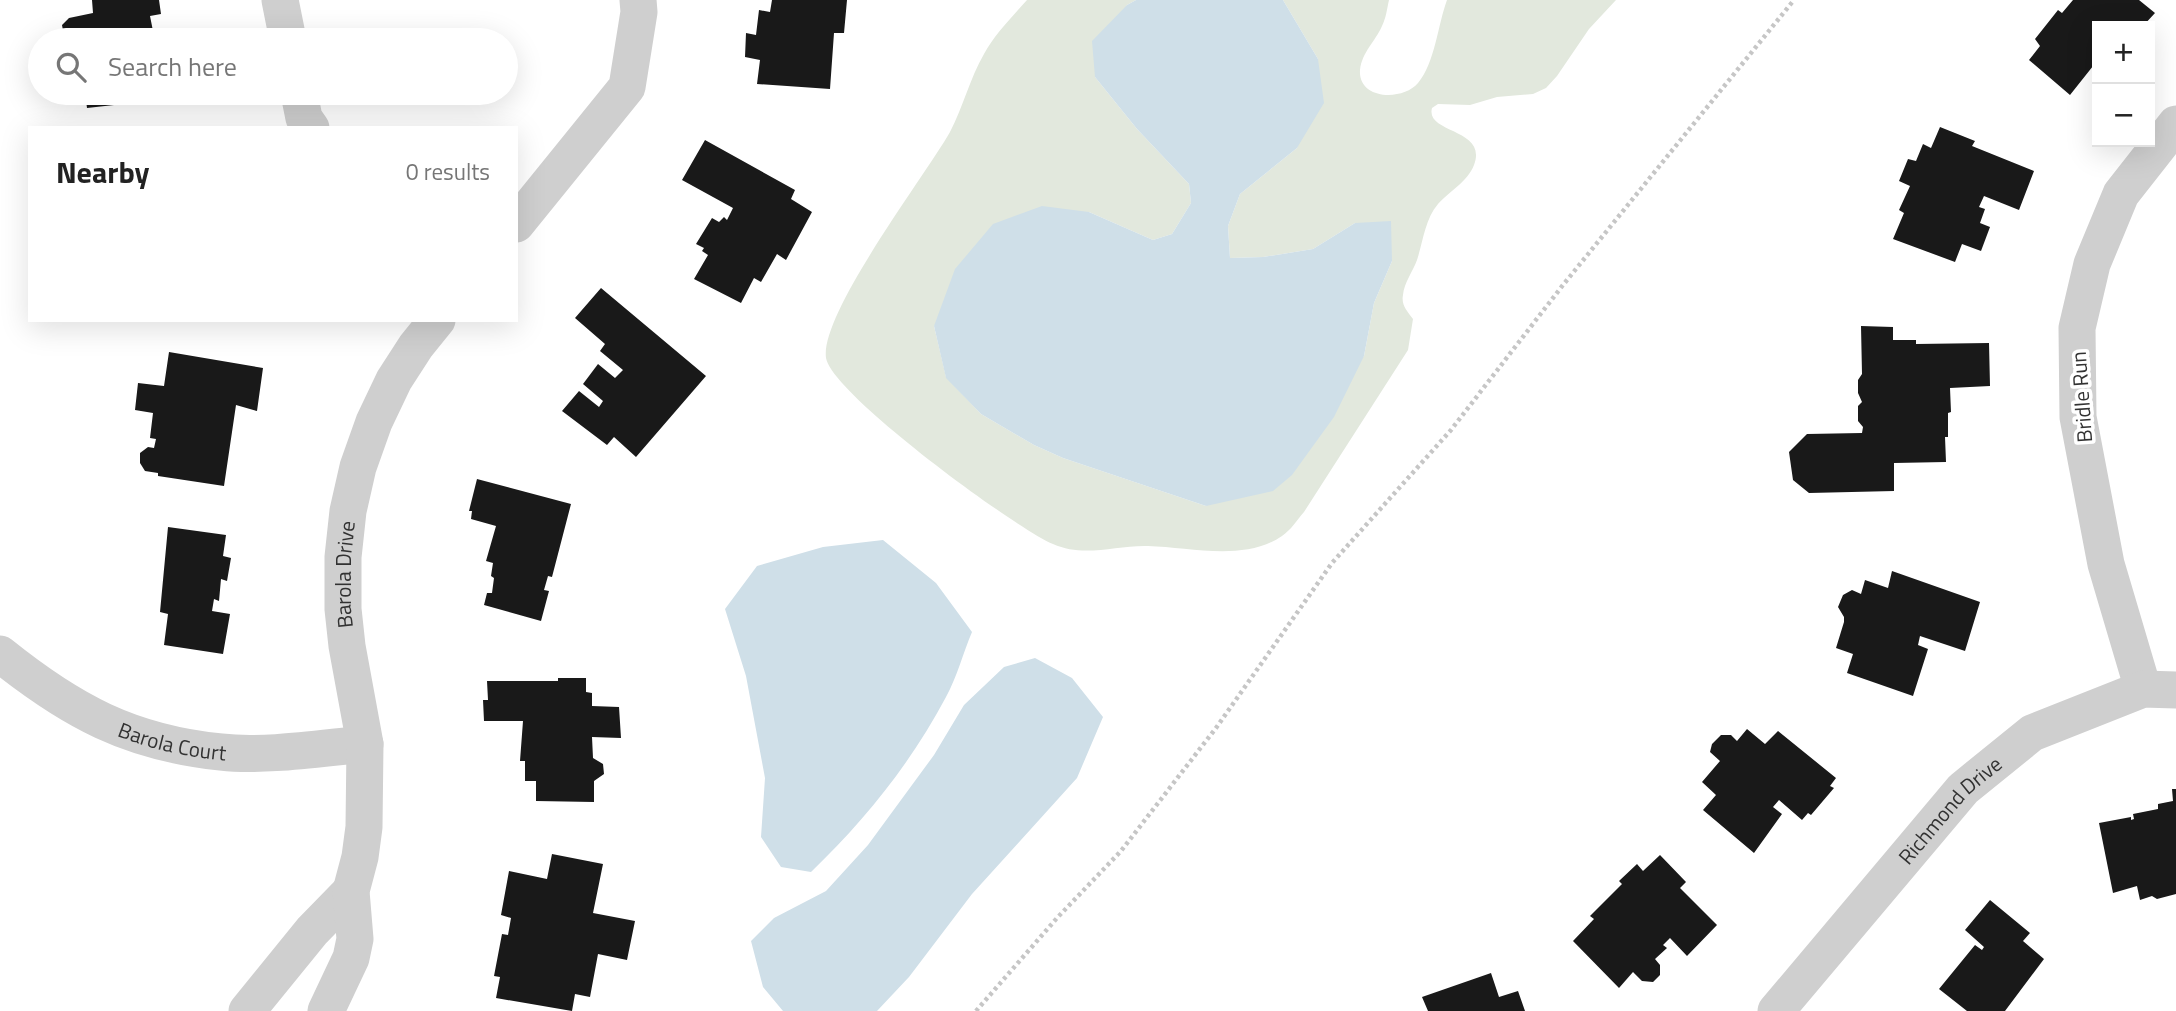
<!DOCTYPE html>
<meta charset="utf-8">
<style>
body{margin:0;font-family:"Titillium Web",sans-serif;background:#f2f2f2;color:#222}
.controls{position:absolute;right:21px;top:21px;display:grid;overflow:hidden;border-radius:0px;box-shadow:0 7px 28px #0002}
.controls button{width:63px;height:63px;display:grid;place-items:center;padding:0;border:0;border-bottom:2px solid #e0e0e0;background:#fff;color:#222;font:35px sans-serif}
.list{margin:0;padding:0;list-style:none}
h2{display:flex;justify-content:space-between;align-items:center;height:91px;margin:0;padding:0 28px;font-size:30px}
h2 small{font-size:23px;font-weight:400;color:#767676}
.icon{flex:none;width:38px;height:38px;fill:none;stroke:currentColor;stroke-width:2;stroke-linecap:round;stroke-linejoin:round}
.map{position:relative;flex:none;width:2176px;height:1011px;overflow:hidden}
.search{position:absolute;background:#fff;box-shadow:0 7px 28px #0002;left:28px;top:28px;width:490px;height:77px;display:flex;align-items:center;gap:18px;box-sizing:border-box;padding:0 24px;border-radius:38px;color:#767676;font-size:26px}
.panel{position:absolute;background:#fff;box-shadow:0 7px 28px #0002;left:28px;top:126px;width:490px;height:196px;border-radius:0px}
.map>svg:first-child{display:block}
.green{fill:#e2e8dd}
.water{fill:#cfdfe8}
.building{fill:#191919}
.lines{fill:none;stroke-linecap:round;stroke-linejoin:round}
.path{stroke:#c6c6c6;stroke-width:4.5;stroke-dasharray:3.5 3.5;stroke-linecap:butt}
.street{stroke:#cfcfcf;stroke-width:37}
.labels{text-anchor:middle;dominant-baseline:central;stroke-width:7;stroke-linejoin:round;paint-order:stroke}
.street-label{font-size:21px;fill:#323232;stroke:#fff}
</style>
<div class="map">
<svg width="2176" height="1011" viewBox="0 0 2176 1011">
<rect width="100%" height="100%" fill="#fff"/>
<path class="green" d="M1027,0H1136L1127,5L1095,77L1137,129L1189,184L1191,203L1172,234L1153,240L1089,212L934,326L946,377L981,414L1034,445L1063,458L1206,506L1364,356L1374,303L1392,261L1355,223L1313,249L1263,257L1230,258L1228,226L1240,194L1297,148L1318,59L1283,0H1389C1387,9 1386,18 1382,26C1375,42 1362,52 1360,70C1358,100 1403,101 1418,83C1435,63 1438,24 1447,0H1616L1589,29L1557,76L1546,88L1533,94L1497,97L1470,105L1438,104L1432,108C1425,134 1488,128 1474,165C1468,181 1449,192 1438,204C1425,219 1423,242 1417,260C1413,271 1404,283 1403,295C1401,305 1407,311 1413,319L1408,350L1304,512C1297,520 1291,530 1282,536C1244,562 1190,547 1148,546C1116,545 1084,558 1053,544C1015,528 832,394 826,358C820,313 925,176 950,132C963,107 970,78 984,54C995,34 1012,17 1027,0Z"/>
<path class="water" d="M1136,0H1283L1318,59L1324,103L1297,148L1240,194L1228,226L1230,258L1263,257L1313,249L1355,223L1391,221L1392,261L1374,303L1364,356L1334,417L1292,475L1273,491L1206,506L1063,458L1034,445L981,414L946,378L934,326L955,269L993,224L1042,206L1089,212L1153,240L1172,234L1191,203L1189,184L1137,129L1095,77L1092,41L1127,5Z
M883,540L936,583L972,632C963,653 957,677 946,697C911,763 865,820 811,872L781,867L761,837L765,778L746,676L725,609L757,566L823,547Z
M1035,658L1072,678L1103,717L1077,778L972,894L909,977L877,1011H783L763,987L751,941L774,918L826,891L868,845L934,755L964,705L1004,667Z"/>
<path class="building" d="M92,0H159L161,14L150,16L153,31L141,34L143,40H70L64,36L62,25L69,18L93,13Z
M772,0H847L844,33H834L830,89L757,84L760,60L745,57L746,33L756,35L759,10L770,12Z
M2073,0H2139L2155,13L2143,26H2097V61L2070,95L2029,60L2040,46L2035,39L2058,10L2062,13Z
M85,93H139L141,102L87,108Z
M1940,127L1975,141L1972,146L2034,171L2019,210L1984,196L1979,207L1985,209L1980,223L1990,227L1981,251L1962,244L1955,262L1893,239L1904,213L1899,210L1910,186L1899,181L1908,159L1916,161L1923,144L1931,148Z
M705,140L795,190L791,199L812,212L786,260L777,254L761,282L754,278L741,303L694,279L708,255L702,251L704,248L696,244L712,218L719,222L724,217L727,220L733,208L682,180Z
M601,288L706,376L636,457L614,437L607,445L562,411L579,391L599,407L603,401L583,384L598,364L615,378L623,370L600,351L605,344L575,318Z
M1861,326L1893,327V340H1916V344L1989,343L1990,386L1950,388L1951,412L1948,413V437H1945L1946,462L1894,463V491L1809,493L1793,480L1789,452L1807,434L1862,433L1863,427L1858,421V406L1862,402L1858,393V380L1862,374Z
M169,352L263,368L257,411L236,405L224,486L158,476V473L145,471L140,463V453L148,447L154,448L156,439L150,438L153,413L135,410L138,383L164,386Z
M477,479L571,504L552,577L548,576L544,590L549,591L541,621L484,605L487,593H492L494,578L491,576L493,563L486,561L496,526L471,519L472,511H469Z
M168,527L226,535L223,556L231,558L227,581L221,579L219,601L214,599L212,611L230,614L223,654L164,645L168,614L160,612Z
M1892,571L1980,602L1965,651L1920,636L1918,645L1928,649L1913,696L1847,673L1853,654L1836,648L1844,622V617L1838,607L1843,595L1852,590L1861,594L1865,580L1888,588Z
M558,678H586V692L592,693V706L619,707L621,738L592,737L593,758L603,764L604,774L594,781V802L536,801V781H525V761H520L523,721H484L483,700H488L487,681H558Z
M1747,729L1765,744L1778,731L1836,778L1830,786L1834,788L1811,815L1808,813L1802,820L1779,800L1773,807L1782,814L1754,853L1703,810L1716,795L1702,782L1720,761L1710,752L1712,744L1721,735H1731L1737,741Z
M2172,789H2176V894L2157,899L2152,896L2140,900L2137,886L2113,893L2099,823L2131,817V820L2134,819L2133,814L2158,809V804L2173,801Z
M552,854L603,864L593,913L635,921L627,960L598,954L590,997L575,994L572,1011L496,998L500,977L494,976L502,934L508,935L511,918L501,915L509,871L547,879Z
M1660,855L1686,882L1680,888L1717,925L1687,956L1670,938L1663,945L1667,948L1655,959L1660,965V975L1653,982L1642,981L1633,972L1619,988L1573,941L1594,919L1590,916L1622,884L1619,881L1637,864L1643,871Z
M1990,900L2030,933L2023,941L2044,959L2005,1011H1967L1939,989L1975,945L1982,950L1984,947L1965,930Z
M1491,973L1499,997L1518,991L1525,1011H1428L1422,997Z"/>
<g class="lines">
<path class="path" d="M976,1011L1057,918L1121,851L1216,728L1332,563L1451,430L1563,285L1794,0"/>
<g class="street">
<path d="M280,0L288,40"/>
<path d="M299,93L304,118L311,128"/>
<path d="M516,224L627,87L639,12L638,0"/>
<path id="s1" d="M0,654C71,711 130,743 221,752C265,757 321,748 365,744"/>
<path d="M2143,689L2106,564L2078,417L2077,328L2092,264L2121,194L2176,124"/>
<path d="M247,1011L312,931L351,891"/>
<path id="s2" d="M326,1011L351,958L355,939L351,891L360,857L364,827L365,744L347,646L343,609V557L348,511L358,467L374,422L394,380L416,346L437,320"/>
<path id="s3" d="M1776,1011L1963,789L2032,733L2143,689L2176,690"/>
</g>
</g>
<g class="labels">
<g class="street-label">
<text transform="translate(2081 397) rotate(-94)">Bridle Run</text>
<text stroke="none"><textPath href="#s2" startOffset="446">Barola Drive</textPath></text>
<text stroke="none"><textPath href="#s1" startOffset="196">Barola Court</textPath></text>
<text stroke="none"><textPath href="#s3" startOffset="266">Richmond Drive</textPath></text>
</g>
</g>
</svg>
<div class="controls">
<button>+</button>
<button>−</button>
</div>
<div class="search"><svg class="icon" aria-label="search" viewBox="0 0 24 24"><circle cx="10" cy="10" r="6"/><path d="M15 15l6 6"/></svg>Search here</div>
<section class="panel">
<h2>Nearby<small>0 results</small></h2>
<ul class="list">
</ul>
</section>
</div>
